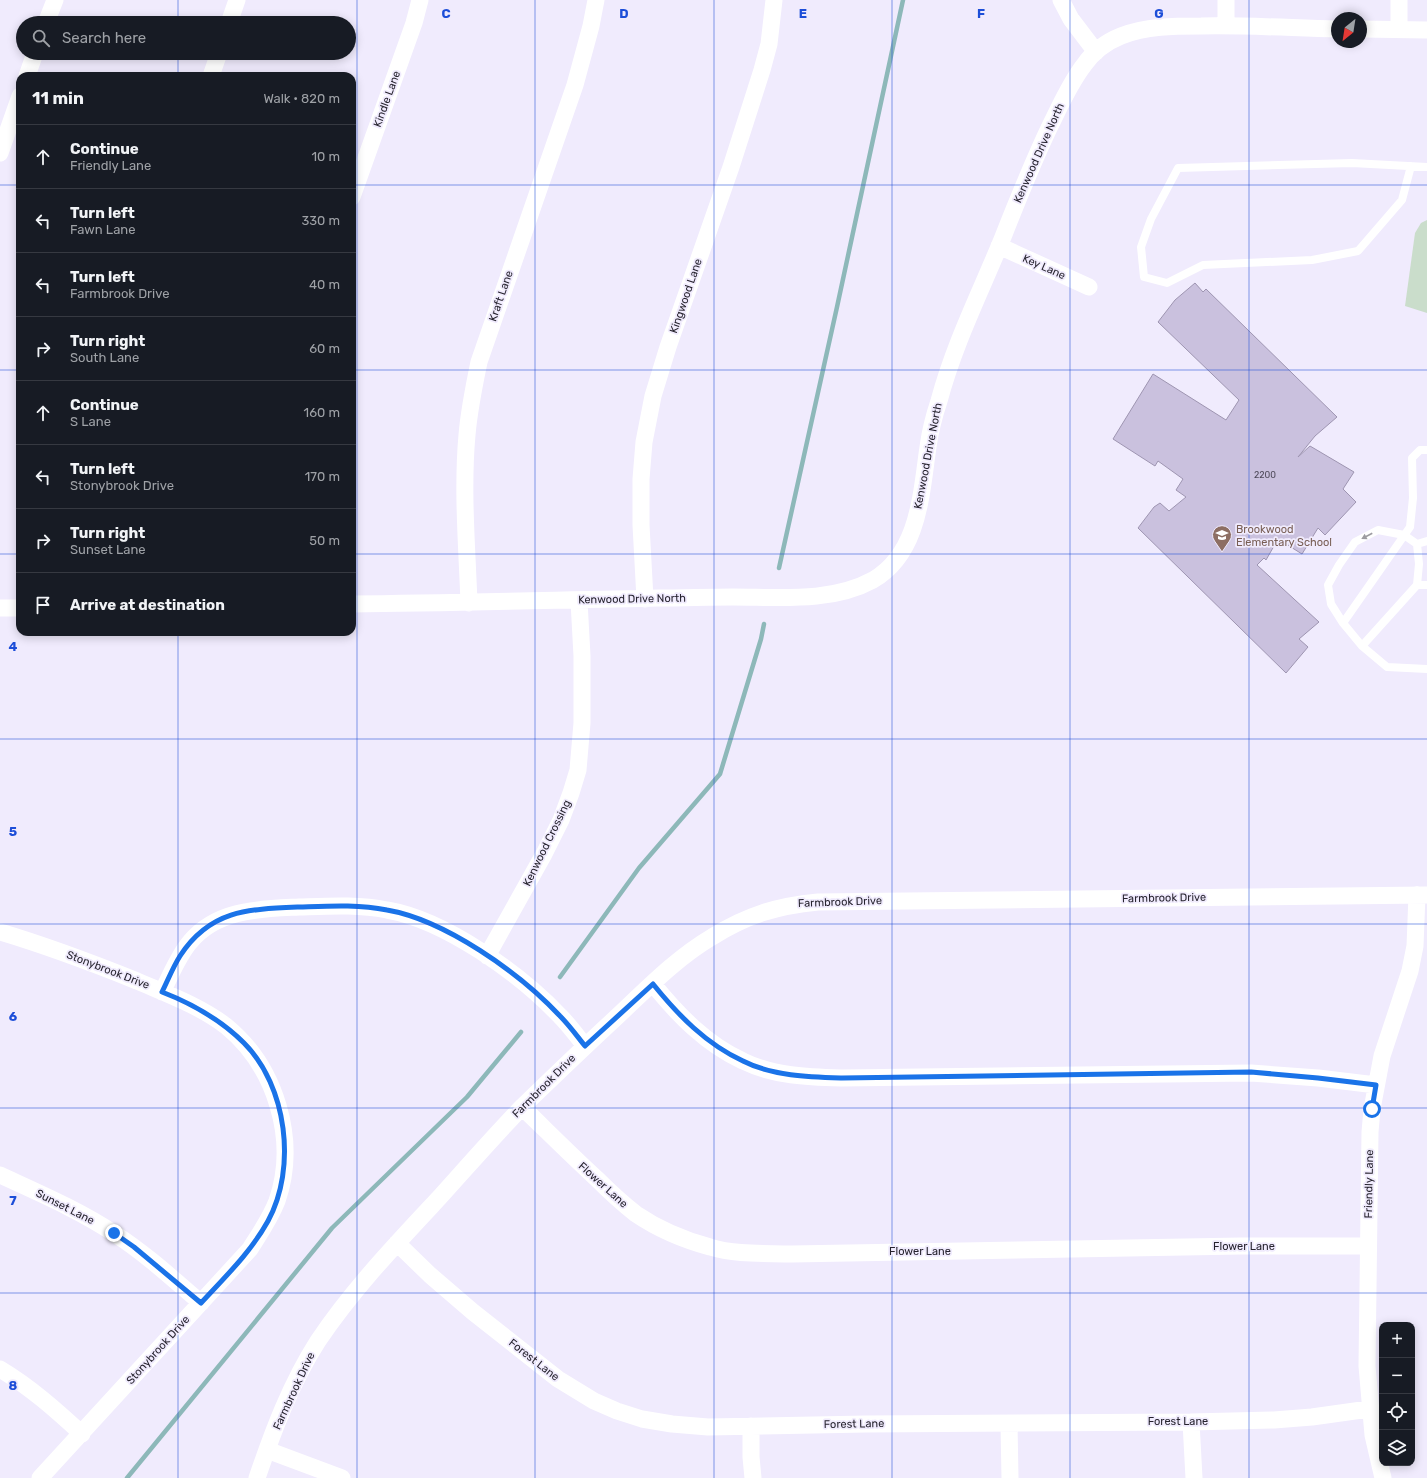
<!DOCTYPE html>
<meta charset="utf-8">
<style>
body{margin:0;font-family:Rubik,sans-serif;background:#242831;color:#f1f3f6}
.controls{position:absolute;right:12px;bottom:12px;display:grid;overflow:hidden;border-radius:8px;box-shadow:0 2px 10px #0003}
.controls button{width:36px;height:36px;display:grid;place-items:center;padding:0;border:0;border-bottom:1px solid #363941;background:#171b24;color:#f1f3f6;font:20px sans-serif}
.compass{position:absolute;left:1331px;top:12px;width:36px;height:36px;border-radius:50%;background:#171b24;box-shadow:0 2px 10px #0003;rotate:210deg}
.stop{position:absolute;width:12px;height:12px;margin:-9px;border:3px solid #1a73e8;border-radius:50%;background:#fff}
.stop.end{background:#1a73e8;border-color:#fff;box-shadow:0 1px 4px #0008}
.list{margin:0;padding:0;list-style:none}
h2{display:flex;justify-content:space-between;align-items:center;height:52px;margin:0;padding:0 16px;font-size:17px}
h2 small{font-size:13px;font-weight:400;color:#9ea1a6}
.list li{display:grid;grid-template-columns:26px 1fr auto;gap:12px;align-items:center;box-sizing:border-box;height:64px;padding:0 16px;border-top:1px solid #363941}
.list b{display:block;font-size:15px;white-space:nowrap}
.list p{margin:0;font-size:13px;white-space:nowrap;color:#9ea1a6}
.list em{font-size:13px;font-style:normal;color:#9ea1a6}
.icon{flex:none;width:22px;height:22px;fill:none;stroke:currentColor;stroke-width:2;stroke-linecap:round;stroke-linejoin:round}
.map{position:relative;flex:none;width:1427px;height:1478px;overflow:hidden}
.search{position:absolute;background:#171b24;box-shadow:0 2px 10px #0003;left:16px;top:16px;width:340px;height:44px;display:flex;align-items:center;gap:10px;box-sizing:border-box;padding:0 14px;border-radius:22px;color:#9ea1a6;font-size:15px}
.panel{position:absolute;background:#171b24;box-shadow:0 2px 10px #0003;left:16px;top:72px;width:340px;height:564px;border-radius:12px}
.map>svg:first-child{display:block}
.green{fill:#caddcb}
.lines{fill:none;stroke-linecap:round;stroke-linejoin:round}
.stream{stroke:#8db8b9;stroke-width:4.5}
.building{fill:#cac1de;stroke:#9e95b1}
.lane{stroke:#fff;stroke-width:8}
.street{stroke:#fff;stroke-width:17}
.oneway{fill:#9d9ca1}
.route{stroke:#1a73e8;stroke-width:5}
.grid{fill:none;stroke:#1d4ed8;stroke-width:1;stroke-opacity:0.55}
.labels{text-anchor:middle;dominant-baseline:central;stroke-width:3.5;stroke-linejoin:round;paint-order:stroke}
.number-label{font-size:9px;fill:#4f4a5a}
.street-label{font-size:11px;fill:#26232e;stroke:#f0ebfd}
.education-label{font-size:11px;fill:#785e54;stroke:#f0ebfd;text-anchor:start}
.grid-label{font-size:13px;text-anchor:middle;font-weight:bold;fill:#1d4ed8;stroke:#f0ebfd;stroke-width:3.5;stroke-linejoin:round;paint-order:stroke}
</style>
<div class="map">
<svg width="1427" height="1478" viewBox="0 0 1427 1478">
<rect width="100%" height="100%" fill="#f0ebfd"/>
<path class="green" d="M1427,220V313L1405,306L1415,233L1421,223Z"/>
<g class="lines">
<path class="stream" d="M779,568L837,307L903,0
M560,977L639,868L720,774L761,639L764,624
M127,1478L332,1228L467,1097L521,1032"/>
</g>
<path class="building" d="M1195,283L1203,292L1206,289L1337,417L1315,436L1298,457L1310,446L1354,472L1343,489L1356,502L1325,535L1318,528L1302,554L1278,539L1266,560L1264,558L1257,565L1319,622L1299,639L1308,647L1286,673L1138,528L1154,507L1160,503L1169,511L1186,497L1176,490L1183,479L1158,461L1155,466L1113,439L1153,374L1226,420L1239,400L1158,322L1175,300Z"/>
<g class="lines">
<path class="lane" d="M1411,166L1402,200L1358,251L1312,260L1203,265L1167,283L1144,277L1141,247L1151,219L1178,168L1352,163L1427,167
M1417,544L1427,541
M1417,585H1427
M1343,623L1410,527L1413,498L1412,458L1420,450H1427
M1362,646L1417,585L1419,564L1417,544L1404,535L1378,530L1355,542L1339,565L1328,585L1331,604L1343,623L1362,646L1387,667L1427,669"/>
<path class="street" d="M1061,0L1071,19L1096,52
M1226,0V25
M46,23L55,0
M229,23L237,0
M1361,29L1427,30
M1399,30V0
M27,76L35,53
M211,76L219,53
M0,153L20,96
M352,197L414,23L420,0
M999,246L1089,287
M645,599L641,525V479L644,442L653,396L668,347L731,167L762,70L769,44L774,0
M469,603C467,547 462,490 467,435C469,410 474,386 479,362L575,85L591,26L596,0
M352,604C454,603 556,600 658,598C683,598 708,597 733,597C778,597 831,603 873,580C919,553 921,495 928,447C930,432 934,416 939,401C954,344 981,291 1003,237C1018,199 1033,161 1051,124C1061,104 1070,83 1084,65C1093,52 1106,42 1121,36C1146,26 1174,26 1201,26C1246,25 1292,28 1337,29
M0,608H20
M0,932C47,946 92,963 137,981C167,994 200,1006 226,1026C276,1067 298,1140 277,1201C270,1219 260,1233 250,1249L40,1478
M487,956L544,854L561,820L571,793L578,770L582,723V656L579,601
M653,984C678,1015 706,1044 743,1061C773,1076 809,1077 842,1078L1251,1073L1318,1078L1376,1085
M162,992C171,975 178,956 190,942C217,909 260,909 299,907C328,906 358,904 387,910C445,920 519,973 560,1016C569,1025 577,1036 585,1046
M522,1107C547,1131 572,1156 597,1179C609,1191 622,1203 636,1214C658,1229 684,1240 710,1247C736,1255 765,1253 792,1254L1241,1246H1368
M0,1175C39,1193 79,1210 115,1234C146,1254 173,1279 201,1303
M397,1243L430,1275L473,1312L558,1379L594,1401L617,1411L642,1419L672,1424L708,1427L866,1424L1191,1422L1274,1420L1312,1417L1369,1409
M0,1369C30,1387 56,1410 82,1434
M1191,1422L1194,1478
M1009,1424L1010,1478
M751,1426V1457L753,1478
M267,1450L342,1478
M257,1478C273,1431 291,1383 318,1341C353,1289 396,1244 439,1198C467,1167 494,1136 523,1106C551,1079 579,1052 607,1026C641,995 673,960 712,937C747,915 777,906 818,902L1427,895
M1383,1478L1373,1435L1367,1366L1370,1132L1372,1109L1382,1056L1410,971L1415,946L1417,895"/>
</g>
<defs><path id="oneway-solid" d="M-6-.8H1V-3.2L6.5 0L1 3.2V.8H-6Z"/></defs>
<use class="oneway" href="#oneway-solid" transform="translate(1367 536) rotate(152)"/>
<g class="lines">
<path class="route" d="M114,1233L134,1247L201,1303C225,1277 251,1252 268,1221C297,1168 287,1086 244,1043C221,1020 193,1004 162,992C168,980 173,967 180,956C210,910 248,909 299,907C328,906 358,904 387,910C445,920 520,973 560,1016C569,1025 577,1036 585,1046L653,984C678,1015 706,1044 743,1061C772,1076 810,1077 842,1078L1251,1072L1318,1078L1376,1085L1372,1109"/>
</g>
<path class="grid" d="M178,0V23M357,0V1478M535,0V1478M714,0V1478M892,0V1478M1070,0V1478M1249,0V1478M178,53V76M0,185H20M352,185H1427M0,370H20M352,370H1427M0,554H20M352,554H1427M178,632V1478M0,739H1427M0,924H1427M0,1108H1427M0,1293H1427"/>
<defs>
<g id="school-pin" transform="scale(1)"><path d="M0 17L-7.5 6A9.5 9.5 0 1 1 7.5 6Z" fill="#8d6e63" stroke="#f0ebfd"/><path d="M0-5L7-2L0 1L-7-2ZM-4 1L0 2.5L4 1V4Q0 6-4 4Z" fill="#fff"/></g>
</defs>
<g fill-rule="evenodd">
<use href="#school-pin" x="1222" y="535"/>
</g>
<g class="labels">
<g class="number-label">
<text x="1265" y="475">2200</text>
</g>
<g class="street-label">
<text transform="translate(387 99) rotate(-70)">Kindle Lane</text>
<text transform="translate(1039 153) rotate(-66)">Kenwood Drive North</text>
<text transform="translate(1044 267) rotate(24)">Key Lane</text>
<text transform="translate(501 296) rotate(-71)">Kraft Lane</text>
<text transform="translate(686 296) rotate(-71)">Kingwood Lane</text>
<text transform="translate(928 456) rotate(-79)">Kenwood Drive North</text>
<text transform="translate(632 599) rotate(-1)">Kenwood Drive North</text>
<text transform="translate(547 843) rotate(-64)">Kenwood Crossing</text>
<text transform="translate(1164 898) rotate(-1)">Farmbrook Drive</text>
<text transform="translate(840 902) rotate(-2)">Farmbrook Drive</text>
<text transform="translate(108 970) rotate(21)">Stonybrook Drive</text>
<text transform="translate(544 1086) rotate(-45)">Farmbrook Drive</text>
<text transform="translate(1369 1184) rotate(-89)">Friendly Lane</text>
<text transform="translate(603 1185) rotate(42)">Flower Lane</text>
<text transform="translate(65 1207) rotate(27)">Sunset Lane</text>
<text x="1244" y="1246">Flower Lane</text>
<text x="920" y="1251">Flower Lane</text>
<text transform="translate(158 1350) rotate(-48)">Stonybrook Drive</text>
<text transform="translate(534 1360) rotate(38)">Forest Lane</text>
<text transform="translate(294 1391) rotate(-65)">Farmbrook Drive</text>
<text x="1178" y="1421">Forest Lane</text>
<text transform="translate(854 1424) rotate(-1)">Forest Lane</text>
</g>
<g class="education-label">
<text x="1236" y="529">Brookwood<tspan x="1236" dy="13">Elementary School</tspan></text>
</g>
</g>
<g class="grid-label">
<text x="446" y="18">C</text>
<text x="624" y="18">D</text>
<text x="803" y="18">E</text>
<text x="981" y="18">F</text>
<text x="1159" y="18">G</text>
<text x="13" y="651">4</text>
<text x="13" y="836">5</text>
<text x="13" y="1021">6</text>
<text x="13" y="1205">7</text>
<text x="13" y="1390">8</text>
</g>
</svg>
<div class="controls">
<button>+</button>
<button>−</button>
<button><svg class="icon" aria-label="locate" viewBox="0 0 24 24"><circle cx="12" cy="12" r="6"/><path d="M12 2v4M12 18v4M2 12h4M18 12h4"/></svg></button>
<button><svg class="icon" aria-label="layers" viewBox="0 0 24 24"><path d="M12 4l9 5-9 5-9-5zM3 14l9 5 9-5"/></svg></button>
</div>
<svg class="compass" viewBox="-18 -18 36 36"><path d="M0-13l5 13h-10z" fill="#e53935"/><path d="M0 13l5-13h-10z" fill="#9ea1a6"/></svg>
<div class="stop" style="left:1372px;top:1109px"></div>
<div class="stop end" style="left:114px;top:1233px"></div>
<div class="search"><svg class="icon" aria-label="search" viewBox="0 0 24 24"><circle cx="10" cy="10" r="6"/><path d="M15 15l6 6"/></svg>Search here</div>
<section class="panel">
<h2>11 min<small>Walk · 820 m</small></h2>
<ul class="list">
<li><svg class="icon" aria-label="ahead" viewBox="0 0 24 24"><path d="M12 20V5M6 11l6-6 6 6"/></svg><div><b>Continue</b><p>Friendly Lane</p></div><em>10 m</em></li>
<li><svg class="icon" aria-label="left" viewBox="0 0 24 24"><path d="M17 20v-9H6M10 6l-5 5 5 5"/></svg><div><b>Turn left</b><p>Fawn Lane</p></div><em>330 m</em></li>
<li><svg class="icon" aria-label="left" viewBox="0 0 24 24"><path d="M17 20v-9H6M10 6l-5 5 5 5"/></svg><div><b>Turn left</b><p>Farmbrook Drive</p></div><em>40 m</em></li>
<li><svg class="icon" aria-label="right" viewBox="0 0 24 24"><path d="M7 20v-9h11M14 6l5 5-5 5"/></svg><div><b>Turn right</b><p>South Lane</p></div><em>60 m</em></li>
<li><svg class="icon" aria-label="ahead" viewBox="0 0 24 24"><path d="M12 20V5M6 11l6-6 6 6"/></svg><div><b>Continue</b><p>S Lane</p></div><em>160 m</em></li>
<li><svg class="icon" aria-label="left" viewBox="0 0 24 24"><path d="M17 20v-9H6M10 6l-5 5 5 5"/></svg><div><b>Turn left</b><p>Stonybrook Drive</p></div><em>170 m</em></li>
<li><svg class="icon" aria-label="right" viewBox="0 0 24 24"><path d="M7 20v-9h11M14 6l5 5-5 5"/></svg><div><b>Turn right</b><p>Sunset Lane</p></div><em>50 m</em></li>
<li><svg class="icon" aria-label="arrive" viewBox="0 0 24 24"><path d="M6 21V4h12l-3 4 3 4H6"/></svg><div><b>Arrive at destination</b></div></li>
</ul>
</section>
</div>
